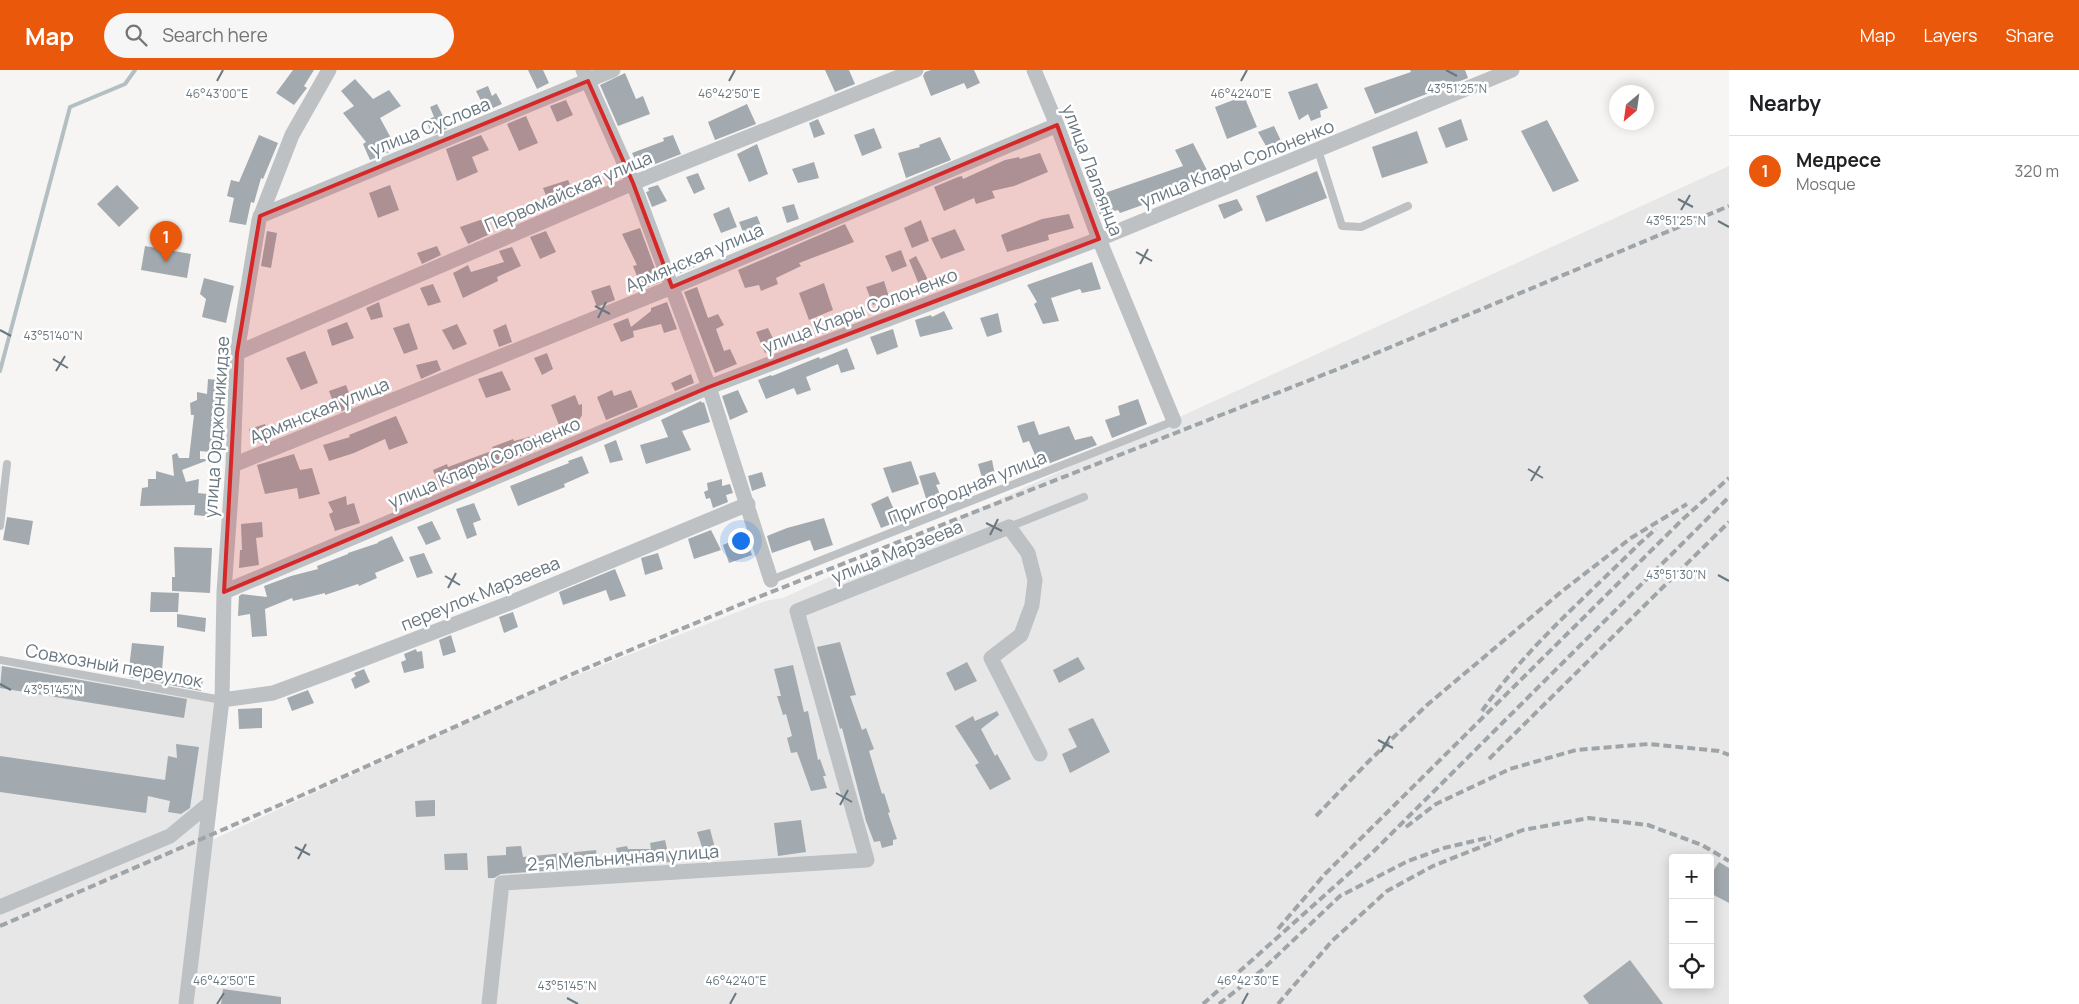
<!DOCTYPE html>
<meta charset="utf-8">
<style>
body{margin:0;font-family:Manrope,sans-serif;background:#f6f6f6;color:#202124}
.controls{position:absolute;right:15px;bottom:15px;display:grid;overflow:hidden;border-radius:5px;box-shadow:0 2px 12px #0003}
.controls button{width:45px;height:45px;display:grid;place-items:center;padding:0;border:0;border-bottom:1px solid #e0e0e0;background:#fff;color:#202124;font:25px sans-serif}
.compass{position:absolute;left:1609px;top:15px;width:45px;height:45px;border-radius:50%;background:#fff;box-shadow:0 2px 12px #0003;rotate:209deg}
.you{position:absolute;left:740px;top:470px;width:18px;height:18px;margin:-12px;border:4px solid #fff;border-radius:50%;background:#1a73e8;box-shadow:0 0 0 8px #1a73e833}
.badge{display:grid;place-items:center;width:32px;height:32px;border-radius:50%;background:#ea580c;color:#fff;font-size:16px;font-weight:700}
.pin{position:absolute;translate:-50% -41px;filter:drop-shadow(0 1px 2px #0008)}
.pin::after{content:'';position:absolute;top:26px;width:18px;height:15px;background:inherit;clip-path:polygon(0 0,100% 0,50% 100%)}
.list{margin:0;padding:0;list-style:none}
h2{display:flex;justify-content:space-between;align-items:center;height:65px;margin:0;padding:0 20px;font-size:21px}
h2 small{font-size:16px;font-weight:400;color:#757577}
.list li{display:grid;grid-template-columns:32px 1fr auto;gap:15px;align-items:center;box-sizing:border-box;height:70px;padding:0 20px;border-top:1px solid #e0e0e0}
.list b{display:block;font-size:19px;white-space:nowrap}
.list p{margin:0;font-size:16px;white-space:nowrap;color:#757577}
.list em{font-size:16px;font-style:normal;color:#757577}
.icon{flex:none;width:28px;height:28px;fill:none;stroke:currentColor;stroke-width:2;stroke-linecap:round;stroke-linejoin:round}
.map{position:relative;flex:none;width:1729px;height:934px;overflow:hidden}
header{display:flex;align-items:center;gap:30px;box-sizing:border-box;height:70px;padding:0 25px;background:#ea580c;color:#fff}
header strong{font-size:24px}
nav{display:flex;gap:28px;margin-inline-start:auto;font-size:18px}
.search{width:350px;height:45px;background:#f6f6f6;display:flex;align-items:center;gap:12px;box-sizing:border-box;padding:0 18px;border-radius:28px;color:#757577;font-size:19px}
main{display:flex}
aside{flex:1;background:#fff}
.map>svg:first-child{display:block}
.built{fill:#e6e7e6;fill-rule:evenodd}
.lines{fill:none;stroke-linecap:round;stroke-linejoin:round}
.stream{stroke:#b4bfc3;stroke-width:4}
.building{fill:#a3aaaf}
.lane{stroke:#bdc1c4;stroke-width:8}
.street{stroke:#bdc1c4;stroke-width:15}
.rail{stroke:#9ea4a8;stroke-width:4;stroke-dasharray:8 4;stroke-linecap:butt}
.marked{fill:#d62828;fill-opacity:0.2;stroke:#d62828;stroke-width:4;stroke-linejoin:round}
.ticks{fill:none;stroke:#697780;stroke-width:2}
.labels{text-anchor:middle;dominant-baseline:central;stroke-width:5;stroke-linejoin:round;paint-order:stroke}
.street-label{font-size:18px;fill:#697780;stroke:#fff}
.ticks-label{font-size:12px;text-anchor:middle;fill:#697780;stroke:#fff;stroke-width:5;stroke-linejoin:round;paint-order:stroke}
</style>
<header>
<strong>Map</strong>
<div class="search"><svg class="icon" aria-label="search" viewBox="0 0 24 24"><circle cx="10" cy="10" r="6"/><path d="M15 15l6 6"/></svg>Search here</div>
<nav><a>Map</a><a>Layers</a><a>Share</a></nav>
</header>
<main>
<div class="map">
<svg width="1729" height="934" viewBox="0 0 1729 934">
<rect width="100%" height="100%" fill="#f6f5f3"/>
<path class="built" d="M1729,96V934H0V596L50,599L222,630L210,771L529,624L765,531L783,528ZM1673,788H1710V915H1673Z"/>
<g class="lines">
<path class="stream" d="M0,301L70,37L125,14L135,0"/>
</g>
<path class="building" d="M293,0H314L304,16L307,18L294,35L276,23Z
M528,0H543L549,13L537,19Z
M825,0H849L855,14L835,22Z
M931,0H974L980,13L967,19L964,13L931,26L923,6L925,2Z
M1410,0H1465L1468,8L1375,44L1364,18L1411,2Z
M625,3L636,29L643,26L650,44L618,56L600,15Z
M355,9L373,29L389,20L401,36L380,48L397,79L370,90L363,74L366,72L343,43L354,36L341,21Z
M1317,13L1328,38L1320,41L1321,47L1311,51L1308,44L1299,50L1288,22Z
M488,16L492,26L496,23L502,34L486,41L476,21Z
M1244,26L1257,57L1227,69L1215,37Z
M566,30L573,45L557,52L550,36Z
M437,34L449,58L432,65L426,50L434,47L430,37Z
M747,34L756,54L715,70L708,52Z
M526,46L538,73L519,81L507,54Z
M818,49L825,64L814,68L809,53Z
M1461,49L1468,70L1446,78L1438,58Z
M1547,50L1579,111L1553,122L1521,61Z
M1274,56L1283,75L1270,83L1258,62Z
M874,58L882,78L862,86L854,65Z
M1417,61L1428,93L1382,108L1372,77Z
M259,65L278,73L263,109L261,108L254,133L251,132L246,155L229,152L234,128L227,126L231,110L239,112Z
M481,65L489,80L472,87L478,102L457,111L446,79Z
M673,65L681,84L640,100L632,83L664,71L663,68Z
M940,67L951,90L906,108L898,83L920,77L919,75Z
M1193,73L1209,104L1180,116L1182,121L1120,143L1118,140L1100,145L1093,127L1183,96L1175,80Z
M757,74L768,104L749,112L737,84Z
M1040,83L1048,102L1014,116L992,121L995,128L976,134L974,128L944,141L934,117L958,107L962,106L963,109L1005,90L1019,87L1020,89Z
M814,92L819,108L798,113L792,99Z
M1317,101L1327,128L1266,152L1256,126Z
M698,103L705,119L694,124L686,107Z
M568,110L576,127L551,138L543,118Z
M117,115L139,138L119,157L97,134Z
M390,115L399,140L378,148L369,123Z
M658,115L667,131L652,137L646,122L649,121L648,118Z
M1237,129L1243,140L1224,149L1218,135Z
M794,134L799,149L787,153L782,137Z
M729,137L737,157L721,163L713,144Z
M1069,144L1074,158L1048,165L1049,170L1007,182L1001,165L1042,149Z
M757,146L765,165L747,172L739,152Z
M483,149L490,164L468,174L460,157Z
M921,150L929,171L912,178L904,158Z
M845,154L854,172L799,193L801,196L776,208L778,214L761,221L759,215L745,218L738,200Z
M640,158L660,212L642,219L633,196L637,195L622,164Z
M955,159L965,180L941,189L931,168Z
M267,161L277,163L271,198L261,196Z
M546,161L556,182L540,189L530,167Z
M145,176L191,184L187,208L141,200Z
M437,176L441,185L422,194L417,183Z
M512,177L521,196L497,207L498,211L463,228L453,203L468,195L471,202L504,192L499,181Z
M901,180L907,196L892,202L885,186Z
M692,186L697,196L678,204L672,192Z
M916,186L930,214L920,217L909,190Z
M1092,192L1101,219L1082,223L1080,219L1051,228L1059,251L1043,254L1034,234L1037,232L1027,215Z
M204,208L234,216L226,253L202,247L206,229L200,224Z
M884,211L890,230L873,235L866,217Z
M824,213L833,240L809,250L799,223Z
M433,214L441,232L428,236L420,218Z
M610,215L615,230L597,237L591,221Z
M697,217L708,248L718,244L724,255L716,259L724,281L730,279L737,294L715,303L684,222Z
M379,232L383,247L371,250L366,238Z
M667,232L677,259L664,263L661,254L633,261L634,267L621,272L613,254L628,248L631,257L651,241V238Z
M944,241L953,259L920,267L915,250L931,245L932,247Z
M998,243L1002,262L987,267L980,248Z
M347,252L354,268L332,276L327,260Z
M409,253L418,279L404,284L393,258Z
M457,254L467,274L453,280L442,260Z
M506,254L512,272L499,277L493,260Z
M768,258L777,277L765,283L756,262Z
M893,259L898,277L877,285L870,267Z
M847,278L855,299L841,303L838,294L806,307L811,320L797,325L794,318L766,329L758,310L771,305L772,306L819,287L820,289Z
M305,281L318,313L301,320L286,288Z
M547,283L553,299L542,305L534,288Z
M437,290L441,300L421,309L416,295Z
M502,301L511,320L486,328L478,309Z
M691,304L694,313L675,321L671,313Z
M208,309L226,311L218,383L200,381V389H211L182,400L186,412L199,409L198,423L216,425L215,447L194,445L195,435L140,436L142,418L148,417V409H156V401L174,406L172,385L177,383L179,388H189L194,345H191L190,333L197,330V322L207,324Z
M346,315L354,336L337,343L329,321Z
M612,320L614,326L631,320L638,337L606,350L597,327Z
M738,320L748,342L730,350L722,326Z
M575,325L579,335L582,334V345L578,352L575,350L559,355L551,335Z
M1138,329L1147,354L1112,368L1105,350L1120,345L1118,336Z
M701,331L702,333L704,332L710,352L682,361L691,380L646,394L640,375L668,367L661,350Z
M396,346L408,373L389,380L385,369L354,383L329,391L323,375L350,367L349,365Z
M1034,351L1039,365L1069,356L1075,370L1092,366L1097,375L1040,397L1029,371L1023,373L1017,356Z
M265,354L270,367L253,374L249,359Z
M540,364L544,376L470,408L469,405L439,416L433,400L447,394L448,397L494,380L492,377L513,369L514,371Z
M616,370L623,390L610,393L604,375Z
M294,384L300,400L312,398L320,424L299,429L297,418L265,424L257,395Z
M582,386L589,403L564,414L565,417L518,436L510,416L569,393L568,391Z
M992,390L996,410L984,415L978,394Z
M911,391L919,414L892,423L883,398Z
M762,402L766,416L752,421L748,406Z
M935,402L940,414L936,415L944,433L929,438L919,406Z
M722,409V416L730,414L733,423L726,425L728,432L713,438L710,428L706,429L704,422L708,420L707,413Z
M346,426L347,435L354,433L360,453L335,461L329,444L333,442L328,432Z
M888,426L899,451L881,458L871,434Z
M474,433L481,450L473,453L477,465L467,469L456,439Z
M7,447L33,451L29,475L3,470Z
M824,448L833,475L814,481L810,470L772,483L767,466L787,458Z
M432,451L441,469L426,475L417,457Z
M262,452L263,467L256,468L259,495L239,498L240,480H242L241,454Z
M711,460L721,480L694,489L688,469Z
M745,465L752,485L729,493L723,475Z
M392,466L404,491L375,503L377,508L359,516L358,514L325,525V523L293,531L292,528L265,539L267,566L252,567L250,544L238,546L239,526L242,524L267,527L264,516L291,506L318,499L317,496L348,484V483L378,473V472Z
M174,477L212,478L210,523L172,521V507H175Z
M424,483L433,503L417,508L409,487Z
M658,483L663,499L645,505L641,488Z
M615,499L626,526L610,531L606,520L563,535L559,522Z
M151,522L179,523L178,542H150Z
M513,542L518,557L504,563L499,547Z
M177,544L206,548L205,562L177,557Z
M451,565L456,582L443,586L439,570Z
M840,572L856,625L850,626L862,660L866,658L874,679L869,681L882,724L884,723L890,742L888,743L897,769L893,770V775L882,778L880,771L874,772L866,751L842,658L840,659L817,577Z
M132,573L164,576L162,601L203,610L201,621L128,607Z
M416,579L417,582L422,581L424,598L404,603L401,592L406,590L404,584Z
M1078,587L1085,599L1059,613L1053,600Z
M967,592L977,611L955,621L946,603Z
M793,595L804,642L808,641L818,690L820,689L826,706H823L827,718L811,721L797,682L791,683L787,668L792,666L786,644L783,645L777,626H781L774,599Z
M2,596L187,629L184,648L0,618Z
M364,599L370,612L355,619L351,609L356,606L354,603Z
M308,620L314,633L292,641L287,628Z
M262,638V658L239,659L238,639Z
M997,641L999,645L981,659L995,686L997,684L1011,709L990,720L975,695L979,693L955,656L973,646L975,651Z
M1093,648L1110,682L1070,703L1062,684L1077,677L1068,659Z
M176,674L199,677L190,738L181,744L168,742L170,731L148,726L146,743L0,722V686L165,710L168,686L177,688Z
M435,730V746L416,747L415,731Z
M801,750L806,782L778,786L774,753Z
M710,759L715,778L703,780L697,762Z
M665,770L670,792L620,796L616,778L627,776L628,779H651L650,773Z
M521,776L523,787L596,780L599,797L501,804L494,808H488L487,786L506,785V777Z
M467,783L468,800H445L444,784Z
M1719,792L1729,798V833L1710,823V806Z
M1630,890L1663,934H1589L1583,926Z
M223,919L281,927V934H221Z"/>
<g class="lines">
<path class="lane" d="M1318,80L1342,156L1361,157L1408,136
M0,456L7,394
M1009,457L1084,427
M771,510L1174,351
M0,590L222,630"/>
<path class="street" d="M583,0L633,113L709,317L771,510
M1034,0L1057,55L1099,169L1174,351
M260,146L613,0
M237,283L633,113L916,0
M233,395L672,217L1057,55
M224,522L709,317L1099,169L1512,0
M222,630L273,623L327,603L507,534L748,434
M0,837L170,766L210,733
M186,934L222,630L224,522L233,395L237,283L259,150L292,65L329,0
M489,934L502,813L867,790L797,541L1009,457L1028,483L1035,510L1032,535L1021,565L991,588L1040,684"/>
<path class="rail" d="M1482,641C1526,578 1586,527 1640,473L1656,459
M1489,689L1729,452
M1316,746L1370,690L1427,635L1483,588L1561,522L1631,468L1687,434
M1406,757L1436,734L1510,699L1576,680L1649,674L1719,681L1729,685
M0,856L289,731L577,602L756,528L1338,299L1729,136
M1278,859L1325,804L1683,449L1729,408
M1203,934L1373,782L1729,427
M1219,934L1262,900L1340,826L1408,791L1444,778L1491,767
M1278,934L1332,871L1387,821L1433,796L1523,760L1589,748L1648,755L1702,775L1729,791"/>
</g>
<path class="marked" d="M588,11L633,113L672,217L1057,55L1099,169L709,317L224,522L237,283L260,146Z"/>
<path class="ticks" d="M1446,0L1457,6M217,11L223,0M729,11L735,0M1241,11L1247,0M1678,129L1693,137M1681,140L1690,125M1718,151L1729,157M1136,182L1152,191M1140,194L1148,179M595,236L610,244M598,248L606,232M0,260L11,266M53,289L68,298M56,301L65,286M1528,399L1543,408M1531,411L1540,396M986,453L1002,461M990,465L998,449M1718,505L1729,511M445,506L460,515M448,518L456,503M0,614L11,620M1378,670L1393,678M1381,682L1390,666M836,723L852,732M840,735L848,720M295,777L310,785M298,789L306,774M567,928L578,934M217,934L224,923M730,934L736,923M1242,934L1248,923"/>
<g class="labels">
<g class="street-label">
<text transform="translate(430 56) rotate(-22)">улица Суслова</text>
<text transform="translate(1237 93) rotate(-22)">улица Клары Солоненко</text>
<text transform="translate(1093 100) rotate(69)">улица Лалаянца</text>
<text transform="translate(568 121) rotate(-23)">Первомайская улица</text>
<text transform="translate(694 187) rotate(-23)">Армянская улица</text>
<text transform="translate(860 240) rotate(-21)">улица Клары Солоненко</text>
<text transform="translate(319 340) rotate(-22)">Армянская улица</text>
<text transform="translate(216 357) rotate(-86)">улица Орджоникидзе</text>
<text transform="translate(484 392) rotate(-23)">улица Клары Солоненко</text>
<text transform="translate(967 417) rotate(-22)">Пригородная улица</text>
<text transform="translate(897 481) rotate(-22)">улица Марзеева</text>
<text transform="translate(480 523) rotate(-22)">переулок Марзеева</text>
<text transform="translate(114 595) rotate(10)">Совхозный переулок</text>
<text transform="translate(623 787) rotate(-4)">2-я Мельничная улица</text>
</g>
</g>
<g class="ticks-label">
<text x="1457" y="23">43°51'25"N</text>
<text x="217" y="28">46°43'00"E</text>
<text x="729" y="28">46°42'50"E</text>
<text x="1241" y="28">46°42'40"E</text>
<text x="1676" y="155">43°51'25"N</text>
<text x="53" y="270">43°51'40"N</text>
<text x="1676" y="509">43°51'30"N</text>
<text x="53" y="624">43°51'45"N</text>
<text x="224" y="915">46°42'50"E</text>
<text x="736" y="915">46°42'40"E</text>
<text x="1248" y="915">46°42'30"E</text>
<text x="567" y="920">43°51'45"N</text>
</g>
</svg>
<div class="controls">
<button>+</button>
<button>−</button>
<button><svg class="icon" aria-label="locate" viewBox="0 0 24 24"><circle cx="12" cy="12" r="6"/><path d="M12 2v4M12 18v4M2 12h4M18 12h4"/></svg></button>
</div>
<svg class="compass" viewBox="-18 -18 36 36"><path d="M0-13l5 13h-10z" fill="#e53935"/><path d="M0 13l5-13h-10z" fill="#757577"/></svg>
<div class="you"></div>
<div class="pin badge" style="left:166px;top:192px">1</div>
</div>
<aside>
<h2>Nearby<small></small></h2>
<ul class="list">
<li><span class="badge">1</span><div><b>Медресе</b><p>Mosque</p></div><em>320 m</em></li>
</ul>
</aside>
</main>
